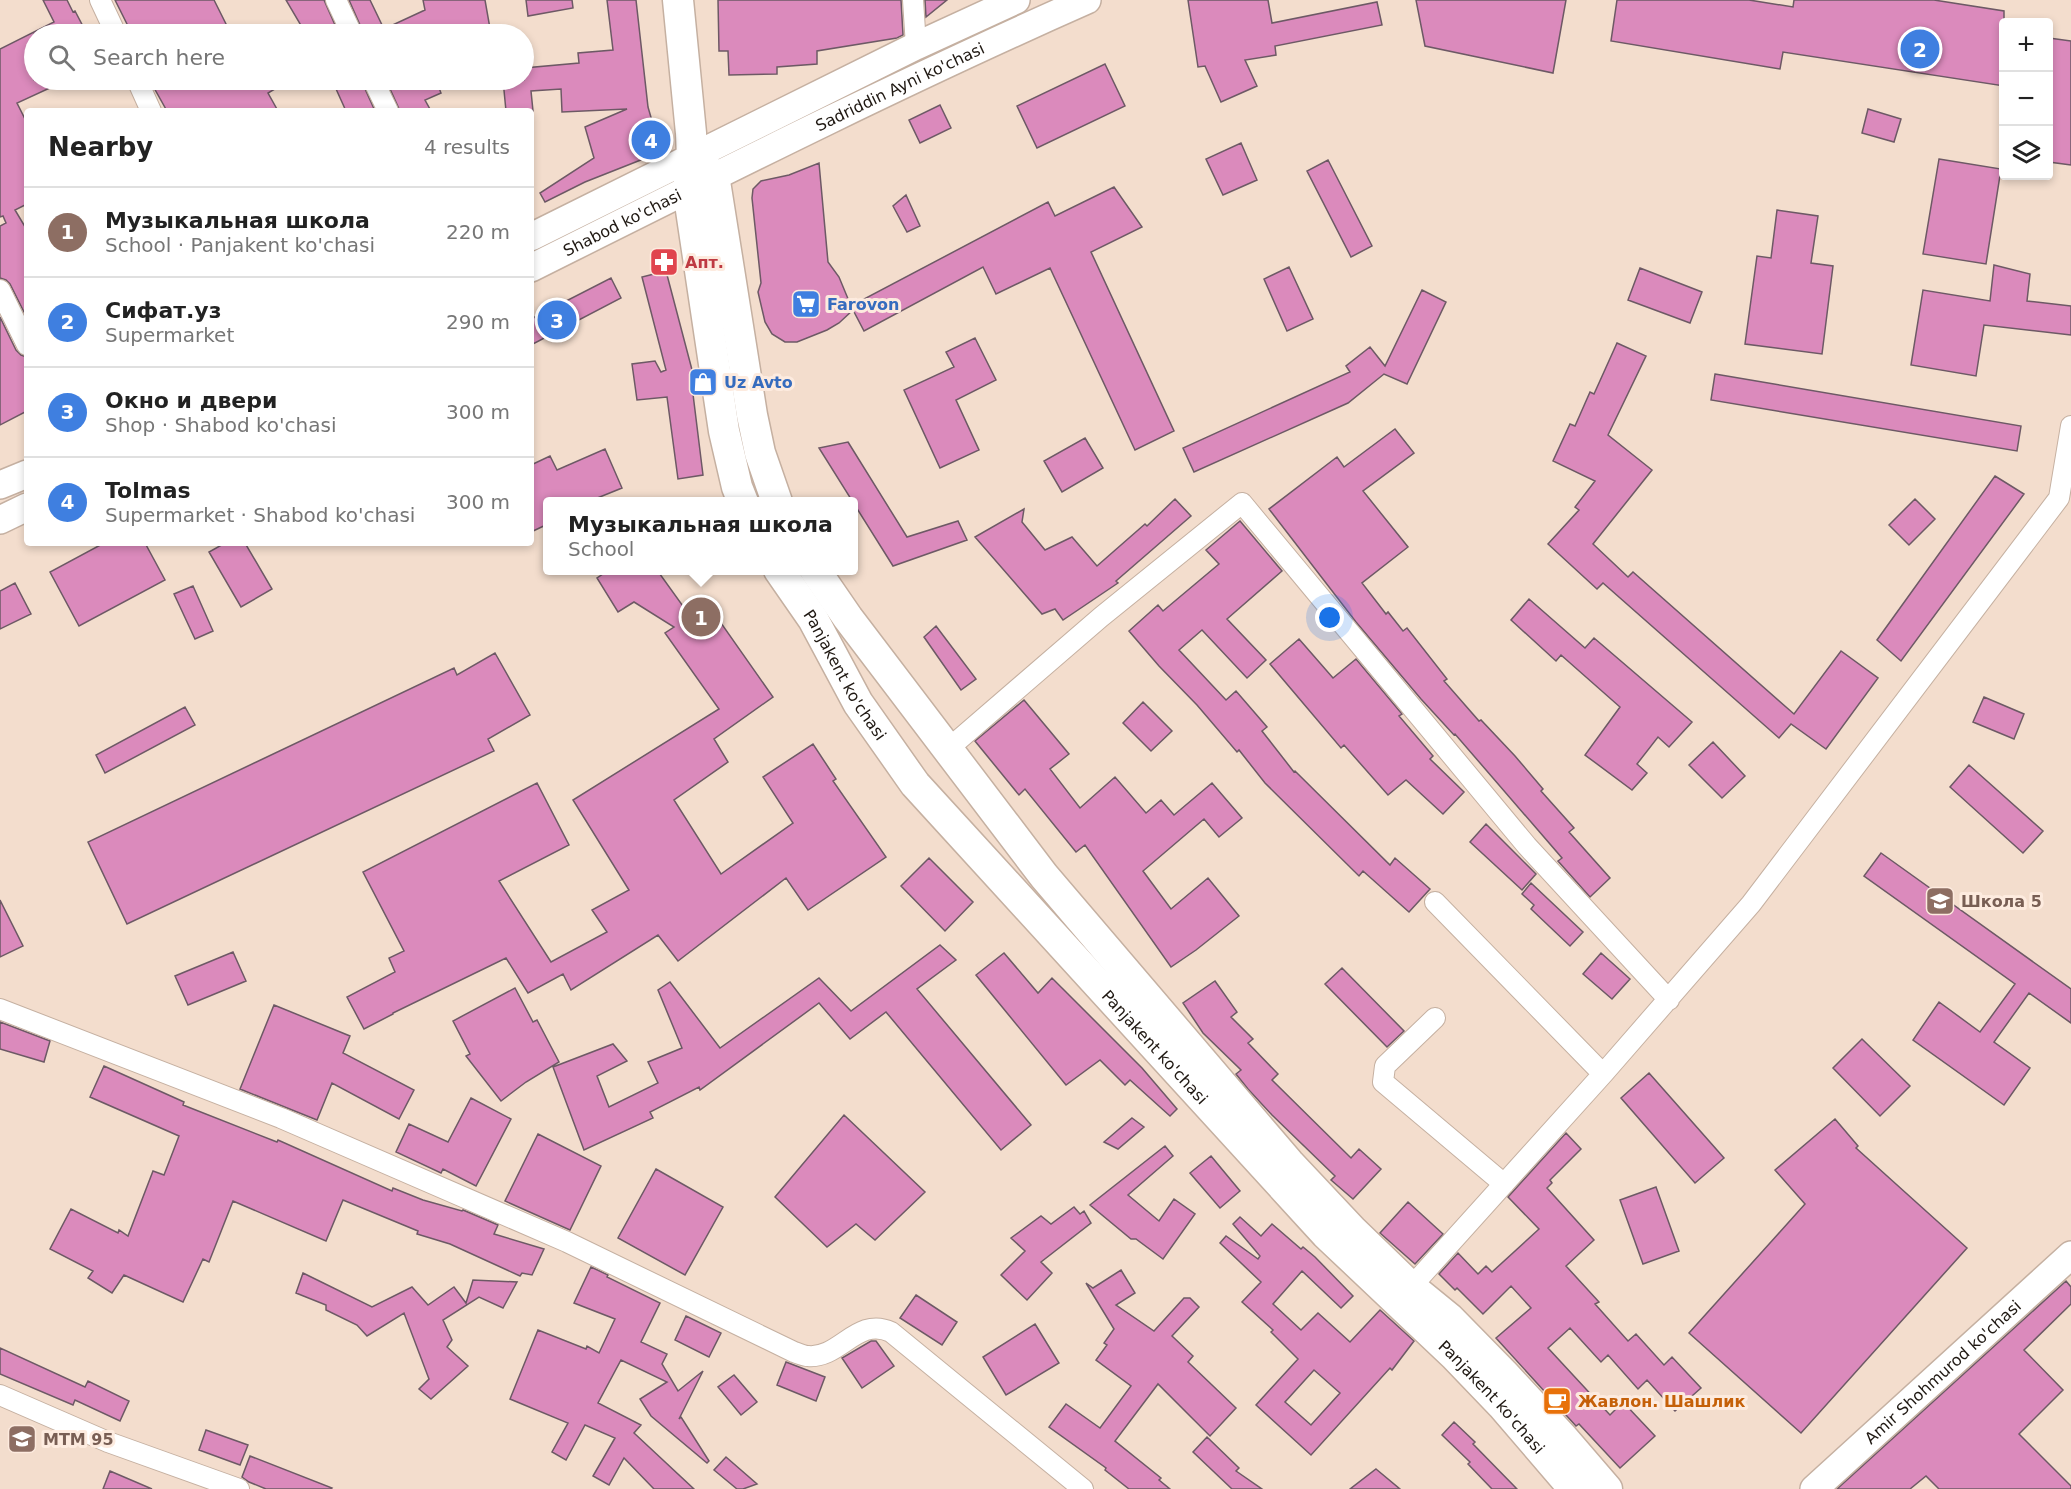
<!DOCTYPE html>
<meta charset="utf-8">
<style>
body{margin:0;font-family:"DejaVu Sans",sans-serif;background:#f6f6f6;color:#222}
.controls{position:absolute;right:18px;top:18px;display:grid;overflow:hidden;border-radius:6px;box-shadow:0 3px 9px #0003}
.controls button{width:54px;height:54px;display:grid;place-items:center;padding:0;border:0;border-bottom:2px solid #e0e0e0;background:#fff;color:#222;font:30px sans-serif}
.you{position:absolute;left:1330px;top:618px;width:21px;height:21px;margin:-15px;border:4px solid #fff;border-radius:50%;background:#1a73e8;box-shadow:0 0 0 9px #1a73e833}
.badge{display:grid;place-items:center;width:39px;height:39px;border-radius:50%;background:#d93025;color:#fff;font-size:20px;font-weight:700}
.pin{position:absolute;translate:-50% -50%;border:3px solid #fff;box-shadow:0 2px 6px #0006}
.popup{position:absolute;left:543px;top:497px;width:315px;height:78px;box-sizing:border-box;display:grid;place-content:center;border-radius:6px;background:#fff;filter:drop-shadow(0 2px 4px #0005);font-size:20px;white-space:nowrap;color:#767676}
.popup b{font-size:22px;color:#222}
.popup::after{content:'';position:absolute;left:50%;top:100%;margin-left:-12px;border:12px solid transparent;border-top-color:#fff}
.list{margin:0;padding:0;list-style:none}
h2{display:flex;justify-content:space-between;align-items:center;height:78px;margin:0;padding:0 24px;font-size:26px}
h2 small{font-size:20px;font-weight:400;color:#767676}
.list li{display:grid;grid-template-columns:39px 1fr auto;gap:18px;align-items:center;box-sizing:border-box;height:90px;padding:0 24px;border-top:2px solid #e0e0e0}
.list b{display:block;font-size:22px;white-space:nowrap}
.list p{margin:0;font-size:20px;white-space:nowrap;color:#767676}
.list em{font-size:20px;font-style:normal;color:#767676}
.icon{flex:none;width:33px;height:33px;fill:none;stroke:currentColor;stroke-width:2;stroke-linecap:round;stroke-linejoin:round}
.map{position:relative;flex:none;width:2071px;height:1489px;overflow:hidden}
.search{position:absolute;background:#fff;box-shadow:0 3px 9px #0003;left:24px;top:24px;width:510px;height:66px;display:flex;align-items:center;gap:15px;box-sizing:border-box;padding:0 21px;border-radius:33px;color:#767676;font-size:22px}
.panel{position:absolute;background:#fff;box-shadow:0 3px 9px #0003;left:24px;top:108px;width:510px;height:438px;border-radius:6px}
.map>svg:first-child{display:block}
.building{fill:#db8abc;stroke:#6d5965;stroke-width:1.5;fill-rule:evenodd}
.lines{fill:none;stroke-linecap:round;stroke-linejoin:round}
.street-casing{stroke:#c5b0a1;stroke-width:22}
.secondary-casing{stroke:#c5b0a1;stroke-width:30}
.primary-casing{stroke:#c5b0a1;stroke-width:33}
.street{stroke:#fff;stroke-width:20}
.secondary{stroke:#fff;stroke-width:27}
.primary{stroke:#fff;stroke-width:30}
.labels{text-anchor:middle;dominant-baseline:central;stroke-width:6;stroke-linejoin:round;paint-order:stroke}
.street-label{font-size:16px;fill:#1f1812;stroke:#fdebdf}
.health-label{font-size:16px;font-weight:bold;fill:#be3a42;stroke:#fdebdf;text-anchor:start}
.shop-label{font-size:16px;font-weight:bold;fill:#366cbe;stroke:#fdebdf;text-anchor:start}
.education-label{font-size:16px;font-weight:bold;fill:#785e54;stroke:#fdebdf;text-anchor:start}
.food-label{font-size:16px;font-weight:bold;fill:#c56008;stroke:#fdebdf;text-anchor:start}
</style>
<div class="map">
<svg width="2071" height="1489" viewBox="0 0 2071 1489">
<rect width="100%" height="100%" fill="#f3ddcd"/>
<path class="building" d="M43,0H67L73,12L75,11L87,34H34V80H67L17,103L27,123V204L15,210L27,230V318L10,284L6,280L0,278V226L6,223L3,216L0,217V49L54,22Z
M115,0H214L231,34H132Z
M286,0H324L339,34H306Z
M349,0H370L384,29L425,10L423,0H485L491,34H364Z
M526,0H572L573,8L528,16Z
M607,0H636L648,107L661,152L585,182L545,202L540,193L594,158L585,127L627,109L562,112L561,89L531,91L533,111H506L503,80H524V68L579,63L578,53L613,50Z
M718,0H901L903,35L897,38L817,51V64L777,67V74L729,75L728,51H719Z
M925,0H947L926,17Z
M1188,0H1268L1272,23L1377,2L1382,25L1275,46L1276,55L1245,60L1257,86L1221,102L1205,66L1198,67Z
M1416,0H1566L1553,73L1425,46Z
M1617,0H1749L1793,7L1794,0H1934L2004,11V86L1783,52L1780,69L1611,41Z
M2049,38L2071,41V165L2049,162Z
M1105,64L1125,106L1037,148L1017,106Z
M164,80H290L268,93L278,111H167L153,86Z
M332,80H361L375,111H346Z
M386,80H420L423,85L436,80L441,93L425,100L431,111H400Z
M940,105L951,128L920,143L909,120Z
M1868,109L1901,119L1894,142L1862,133Z
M1241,143L1257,180L1223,195L1206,159Z
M1939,159L2001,169L1986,264L1923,254Z
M1328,160L1372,246L1351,257L1307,171Z
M819,163L828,262L839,277L851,306L1048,202L1055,216L1114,187L1142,227L1091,252L1174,431L1135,450L1050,268L996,294L983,267L864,331L853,310L839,323L827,330L797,342H785L772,334L765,322L758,292L761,283L752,198L753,189L761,181L789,175Z
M906,195L920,226L907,232L893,206Z
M1777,210L1818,216L1811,263L1833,266L1822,354L1745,344L1757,256L1771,258Z
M1994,265L2030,274L2027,301L2071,306V335L1984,325L1976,376L1911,365L1923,290L1990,301Z
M1289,267L1313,319L1287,331L1264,279Z
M1640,268L1702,292L1690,323L1628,300Z
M666,271L696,385L692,386L703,475L678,479L667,397L637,400L632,364L655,361L661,372L666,370L642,277Z
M611,278L621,298L531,345V319Z
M1422,290L1446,302L1407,384L1384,374L1348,403L1194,472L1183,448L1350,372L1346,366L1370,347L1385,366Z
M0,317L16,350L21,355L27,357V411L0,425Z
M975,338L996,380L956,400L979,450L940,468L904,390L954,367L946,352Z
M1617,343L1646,356L1608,435L1652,470L1593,544L1628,577L1633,572L1794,714L1841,651L1878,678L1826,749L1791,724L1779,738L1603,583L1597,589L1548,544L1579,510L1575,507L1595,481L1553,461L1570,424L1575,426L1590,392L1594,394Z
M1715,374L2021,426L2017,451L1711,400Z
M1395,429L1414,453L1363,491L1408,547L1362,583L1386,614L1388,612L1403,631L1407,628L1447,679L1444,681L1479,721L1481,720L1515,756L1543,789L1541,791L1574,828L1569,832L1610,878L1590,897L1558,861L1562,858L1455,734L1454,735L1421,699L1356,622L1269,509L1337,457L1344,467Z
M1085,438L1103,468L1062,492L1044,461Z
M848,442L907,537L958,521L967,540L893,566L819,448Z
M605,449L622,488L590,501H548V524L531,532V465L550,456L557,470Z
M1995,476L2024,494L1901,661L1877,640Z
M1175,499L1191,516L1116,581L1118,583L1063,620L1055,609L1042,614L975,537L1024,509L1022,522L1045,550L1072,537L1097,566L1145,524L1147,526Z
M1915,499L1935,519L1909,545L1889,525Z
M1240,521L1282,571L1227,619L1266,660L1247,678L1202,630L1179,650L1226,700L1236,691L1267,727L1262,731L1294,772L1295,771L1390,865L1395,858L1430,889L1409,912L1363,871L1359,876L1265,783L1239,750L1237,752L1197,705L1159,666L1129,631L1158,605L1163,611L1219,564L1206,550Z
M104,543H145L165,580L79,626L50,572Z
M225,543H245L272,589L241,607L209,552Z
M609,570H657L690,616L707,603L773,697L714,739L728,762L674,800L721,874L793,823L763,777L813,744L836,779L833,781L886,857L808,910L786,878L678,961L658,935L571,990L563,974L528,993L506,958L393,1013V1014L364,1029L347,997L395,972L389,958L404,951L363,872L537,783L569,845L499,881L551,962L607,932L592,910L629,890L573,800L719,709L665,633L674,627L634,602L618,612L597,578Z
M15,583L31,614L0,629V591Z
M193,586L213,631L195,639L174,594Z
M1529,599L1585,648L1594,638L1692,722L1669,747L1658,737L1637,764L1647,773L1632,790L1585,755L1620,707L1561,655L1556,661L1511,620Z
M936,626L976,679L961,690L924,637Z
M1299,639L1333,678L1356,659L1402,714L1399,716L1433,756L1430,759L1464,792L1443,814L1406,780L1388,795L1344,745L1341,748L1270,664Z
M495,653L530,715L488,739L494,751L127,924L88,842L454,668L457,675Z
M1984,697L2024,714L2014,739L1973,722Z
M1024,700L1069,754L1050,769L1080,808L1115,777L1146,813L1161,800L1174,815L1212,783L1242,818L1219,837L1204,819L1143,871L1171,909L1208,878L1239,916L1196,950L1171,967L1085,845L1076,852L1025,789L1019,795L975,741Z
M1143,702L1172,731L1151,751L1123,723Z
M185,707L195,725L105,773L96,755Z
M1713,742L1745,776L1722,798L1689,765Z
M1969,765L2043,831L2023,853L1950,787Z
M1486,824L1536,874L1522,890L1470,842Z
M1881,853L2071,989V1023L2029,993L1994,1042L2030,1068L2004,1105L1913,1040L1939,1002L1980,1032L2015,984L1864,876Z
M929,858L973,902L945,931L901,886Z
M1531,883L1583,932L1570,946L1531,909L1534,905L1522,894Z
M0,900L23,946L0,957Z
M940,945L956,960L917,989L1031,1125L1001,1150L886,1012L850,1039L819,1003L700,1090L699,1087L650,1112L653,1118L584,1150L553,1067L613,1044L627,1061L597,1076L609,1107L658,1083L648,1062L682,1048L658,990L670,982L720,1048L819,978L851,1011Z
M233,952L246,981L188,1005L175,976Z
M1004,953L1038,993L1052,978L1142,1068L1177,1109L1170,1116L1130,1080L1125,1085L1100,1060L1066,1085L976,975Z
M1601,953L1630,979L1612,999L1583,974Z
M1342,968L1404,1031L1387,1047L1325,984Z
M1215,981L1237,1012L1231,1017L1253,1039L1248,1043L1278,1074L1272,1080L1351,1158L1359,1149L1381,1169L1353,1199L1331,1180L1335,1176L1272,1115L1248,1089L1236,1074L1241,1070L1203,1033L1183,1003Z
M515,988L533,1022L537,1020L559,1062L526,1082L501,1101L466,1056L470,1054L453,1021Z
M274,1005L350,1036L343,1053L414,1090L399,1119L332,1083L317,1120L240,1089Z
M0,1022L50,1041L44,1062L0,1049Z
M1862,1039L1910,1086L1880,1116L1833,1068Z
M104,1066L184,1102L183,1105L277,1142L278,1140L392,1191L393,1188L423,1200L462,1211L463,1210L498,1225L494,1234L544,1249L532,1275L522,1273L520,1276L450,1244L417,1234L418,1231L343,1200L326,1241L233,1201L209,1262L203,1259L183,1302L124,1275L112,1293L88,1278L93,1271L50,1249L71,1209L118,1233L119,1230L128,1236L153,1171L164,1175L179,1136L90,1097Z
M1649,1073L1724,1158L1695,1183L1621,1098Z
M471,1098L511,1119L476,1186L443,1169L441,1173L396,1152L409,1124L448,1142Z
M844,1115L925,1192L875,1240L856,1224L827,1247L775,1197Z
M1132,1118L1144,1127L1118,1149L1104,1142Z
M1835,1119L1858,1146L1856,1148L1967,1248L1801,1433L1689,1333L1805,1204L1775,1170Z
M1566,1133L1581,1149L1550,1180L1552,1183L1547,1188L1594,1240L1566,1266L1599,1302L1595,1304L1628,1341L1636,1334L1664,1365L1672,1357L1701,1388L1675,1411L1647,1380L1638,1389L1608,1355L1601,1362L1570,1328L1548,1348L1610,1415L1623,1402L1655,1436L1620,1468L1579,1424L1576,1426L1496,1338L1531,1308L1511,1286L1483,1314L1457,1288L1455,1290L1439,1274L1458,1253L1478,1274L1486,1266L1492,1272L1539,1229L1508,1197Z
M538,1134L601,1166L570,1230L505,1201Z
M1165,1146L1173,1156L1128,1195L1159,1221L1174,1199L1195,1214L1163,1259L1136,1239H1131L1090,1205Z
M1211,1156L1240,1191L1220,1208L1190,1173Z
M656,1169L723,1207L685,1275L618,1238Z
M1656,1187L1679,1251L1643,1264L1620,1200Z
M1408,1202L1443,1234L1415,1264L1380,1233Z
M1074,1207L1080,1214L1084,1211L1091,1223L1041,1262L1052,1273L1027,1300L1001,1275L1025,1251L1011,1238L1041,1216L1051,1224Z
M1240,1217L1261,1236L1272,1224L1301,1249L1303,1247L1315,1257L1353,1296L1341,1308L1302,1271L1273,1304L1301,1330L1318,1313L1350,1342L1380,1310L1414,1341L1392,1370L1390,1368L1311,1455L1256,1405L1298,1359L1271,1332L1273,1330L1242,1302L1261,1282L1220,1243L1226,1236L1258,1259L1260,1256L1233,1224ZM1314,1370L1340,1393L1311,1425L1285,1402Z
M591,1267L608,1275L607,1277L660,1303L641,1342L667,1354L662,1364L678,1391L703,1371L679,1419L681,1417L709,1461L707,1463L651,1416L640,1399L667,1382L621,1360L598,1403L641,1425L634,1433L694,1489H654L624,1458L609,1485L593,1476L615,1438L585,1425L566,1460L552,1452L568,1423L510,1399L538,1330L586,1349L587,1346L599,1353L615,1319L574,1303Z
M1121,1270L1135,1293L1116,1305L1154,1331L1184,1298H1190L1199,1307L1172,1336L1193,1356L1188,1362L1236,1408L1210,1436L1158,1384L1115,1441L1161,1478L1159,1480L1170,1489H1129L1105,1470L1106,1468L1049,1427L1066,1404L1100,1428L1131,1386L1096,1360L1107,1345L1104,1343L1114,1329L1086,1283L1093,1288Z
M303,1273L372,1307L412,1287L428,1305L454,1287L466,1303L473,1280L517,1282L503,1308L479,1297L443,1320L452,1340L447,1347L468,1366L431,1399L419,1389L429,1379L404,1313L367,1336L357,1325L326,1310V1305L296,1293Z
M2066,1281L2071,1287V1304L2024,1350L2063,1390L2019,1434L2071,1486V1489H1939L1926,1476L1910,1489H1837Z
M916,1295L957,1322L942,1345L900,1318Z
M686,1316L721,1333L709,1357L675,1340Z
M1035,1324L1059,1363L1006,1395L983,1357Z
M871,1341H876L894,1366L862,1388L842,1358Z
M0,1348L85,1387L88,1381L129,1401L120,1421L75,1400L73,1405L0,1374Z
M786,1362L825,1377L816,1401L777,1385Z
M734,1375L757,1402L741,1415L718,1387Z
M1454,1422L1475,1442L1473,1444L1517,1489H1492L1468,1464L1470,1462L1442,1435Z
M206,1430L248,1445L240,1465L199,1450Z
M1207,1437L1239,1468L1236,1471L1262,1489H1232L1193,1452Z
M250,1456L332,1488L331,1489H266L249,1482L242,1477Z
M726,1457L757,1484L743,1489H737L714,1470Z
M1376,1469L1400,1489H1350Z
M110,1471L152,1489H103Z"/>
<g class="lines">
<g class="street-casing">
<path id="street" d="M100,0L116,34
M336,0L352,34
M913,0L916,46
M137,80L151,111
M373,80L388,111
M0,290L27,345
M948,749L1101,617L1242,503L1527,846L1669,1000
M1435,902L1603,1074
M0,1009L281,1118L567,1242L794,1352C798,1353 803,1356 808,1356C840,1359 857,1316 891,1332L1083,1489
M1435,1018L1385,1066L1383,1082L1504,1184
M1411,1287L1603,1074L1751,904L2059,498L2071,426
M0,1395L108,1442L239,1489"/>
</g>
<g class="secondary-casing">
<g id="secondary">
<path d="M531,237L916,46L1016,0"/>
<path id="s1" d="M531,268C715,176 899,83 1087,0"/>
<path d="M0,485L27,474"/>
<path d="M0,520L27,507"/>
<path id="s2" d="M1814,1489L2071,1255"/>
</g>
</g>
<g class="primary-casing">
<g id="primary">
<path d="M678,0L691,133L692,157L688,190L724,431L737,487L743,502"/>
<path d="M692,157L714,175L752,415L760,453L777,502"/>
<path id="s3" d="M779,570L813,619L858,703L915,784L1326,1234L1455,1356L1502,1405L1574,1489"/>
<path d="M815,570L848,618L1044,876L1289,1163L1352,1230L1411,1287L1449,1318L1503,1373L1564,1439L1607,1489"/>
</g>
</g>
<use href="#street" class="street"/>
<use href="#secondary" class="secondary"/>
<use href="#primary" class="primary"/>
</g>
<defs>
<g id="pharmacy-square" transform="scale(1.5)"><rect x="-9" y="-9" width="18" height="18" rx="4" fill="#e0444e" stroke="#fdebdf"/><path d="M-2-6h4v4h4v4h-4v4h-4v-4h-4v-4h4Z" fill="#fff"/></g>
<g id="supermarket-square" transform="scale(1.5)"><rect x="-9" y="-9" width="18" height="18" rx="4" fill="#3f7fe0" stroke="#fdebdf"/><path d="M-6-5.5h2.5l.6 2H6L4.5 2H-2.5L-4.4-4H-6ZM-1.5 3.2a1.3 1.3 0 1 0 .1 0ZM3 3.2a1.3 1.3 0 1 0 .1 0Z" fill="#fff"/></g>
<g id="shop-square" transform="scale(1.5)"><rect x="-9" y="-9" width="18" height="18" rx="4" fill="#3f7fe0" stroke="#fdebdf"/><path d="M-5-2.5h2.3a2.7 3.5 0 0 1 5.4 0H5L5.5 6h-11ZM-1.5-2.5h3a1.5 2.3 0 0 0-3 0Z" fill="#fff"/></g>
<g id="school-square" transform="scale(1.5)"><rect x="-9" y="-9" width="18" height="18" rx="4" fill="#8d6e63" stroke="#fdebdf"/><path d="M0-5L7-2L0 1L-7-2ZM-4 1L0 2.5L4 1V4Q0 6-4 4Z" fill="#fff"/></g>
<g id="cafe-square" transform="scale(1.5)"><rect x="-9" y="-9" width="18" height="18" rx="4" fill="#e8710a" stroke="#fdebdf"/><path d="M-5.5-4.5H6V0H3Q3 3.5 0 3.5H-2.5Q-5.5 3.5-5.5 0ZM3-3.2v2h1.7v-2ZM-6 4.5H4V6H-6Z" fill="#fff"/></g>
</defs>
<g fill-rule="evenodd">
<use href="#pharmacy-square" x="664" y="262"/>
<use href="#supermarket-square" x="806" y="304"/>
<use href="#shop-square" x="703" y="382"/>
<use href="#school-square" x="1940" y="901"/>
<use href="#cafe-square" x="1557" y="1401"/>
<use href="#school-square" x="22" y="1439"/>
</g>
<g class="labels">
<g class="street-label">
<text stroke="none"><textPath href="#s1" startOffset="411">Sadriddin Ayni ko'chasi</textPath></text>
<text stroke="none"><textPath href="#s1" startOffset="102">Shabod ko'chasi</textPath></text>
<text stroke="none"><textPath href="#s3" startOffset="124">Panjakent ko'chasi</textPath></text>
<text stroke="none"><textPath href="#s3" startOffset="610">Panjakent ko'chasi</textPath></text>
<text stroke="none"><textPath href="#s2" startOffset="174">Amir Shohmurod ko'chasi</textPath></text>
<text stroke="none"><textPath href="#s3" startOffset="1096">Panjakent ko'chasi</textPath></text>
</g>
<g class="health-label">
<text x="685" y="262">Апт.</text>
</g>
<g class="shop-label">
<text x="827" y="304">Farovon</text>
<text x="724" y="382">Uz Avto</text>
</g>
<g class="education-label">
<text x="1961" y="901">Школа 5</text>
<text x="43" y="1439">МТМ 95</text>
</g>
<g class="food-label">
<text x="1578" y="1401">Жавлон. Шашлик</text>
</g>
</g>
</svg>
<div class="controls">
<button>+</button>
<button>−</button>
<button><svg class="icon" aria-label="layers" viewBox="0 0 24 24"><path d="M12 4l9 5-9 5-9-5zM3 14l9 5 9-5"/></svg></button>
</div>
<div class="you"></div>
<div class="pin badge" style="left:701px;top:617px;background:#8d6e63">1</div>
<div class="popup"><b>Музыкальная школа</b>School</div>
<div class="pin badge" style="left:1920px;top:49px;background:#3f7fe0">2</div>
<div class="pin badge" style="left:557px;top:320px;background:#3f7fe0">3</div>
<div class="pin badge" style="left:651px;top:140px;background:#3f7fe0">4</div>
<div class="search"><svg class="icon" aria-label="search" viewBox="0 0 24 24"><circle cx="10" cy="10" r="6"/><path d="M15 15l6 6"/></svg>Search here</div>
<section class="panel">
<h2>Nearby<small>4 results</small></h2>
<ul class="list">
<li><span class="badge" style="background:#8d6e63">1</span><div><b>Музыкальная школа</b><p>School · Panjakent ko'chasi</p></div><em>220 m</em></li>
<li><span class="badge" style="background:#3f7fe0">2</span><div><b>Сифат.уз</b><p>Supermarket</p></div><em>290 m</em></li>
<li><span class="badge" style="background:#3f7fe0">3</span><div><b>Окно и двери</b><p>Shop · Shabod ko'chasi</p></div><em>300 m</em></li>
<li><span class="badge" style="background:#3f7fe0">4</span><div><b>Tolmas</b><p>Supermarket · Shabod ko'chasi</p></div><em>300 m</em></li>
</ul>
</section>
</div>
